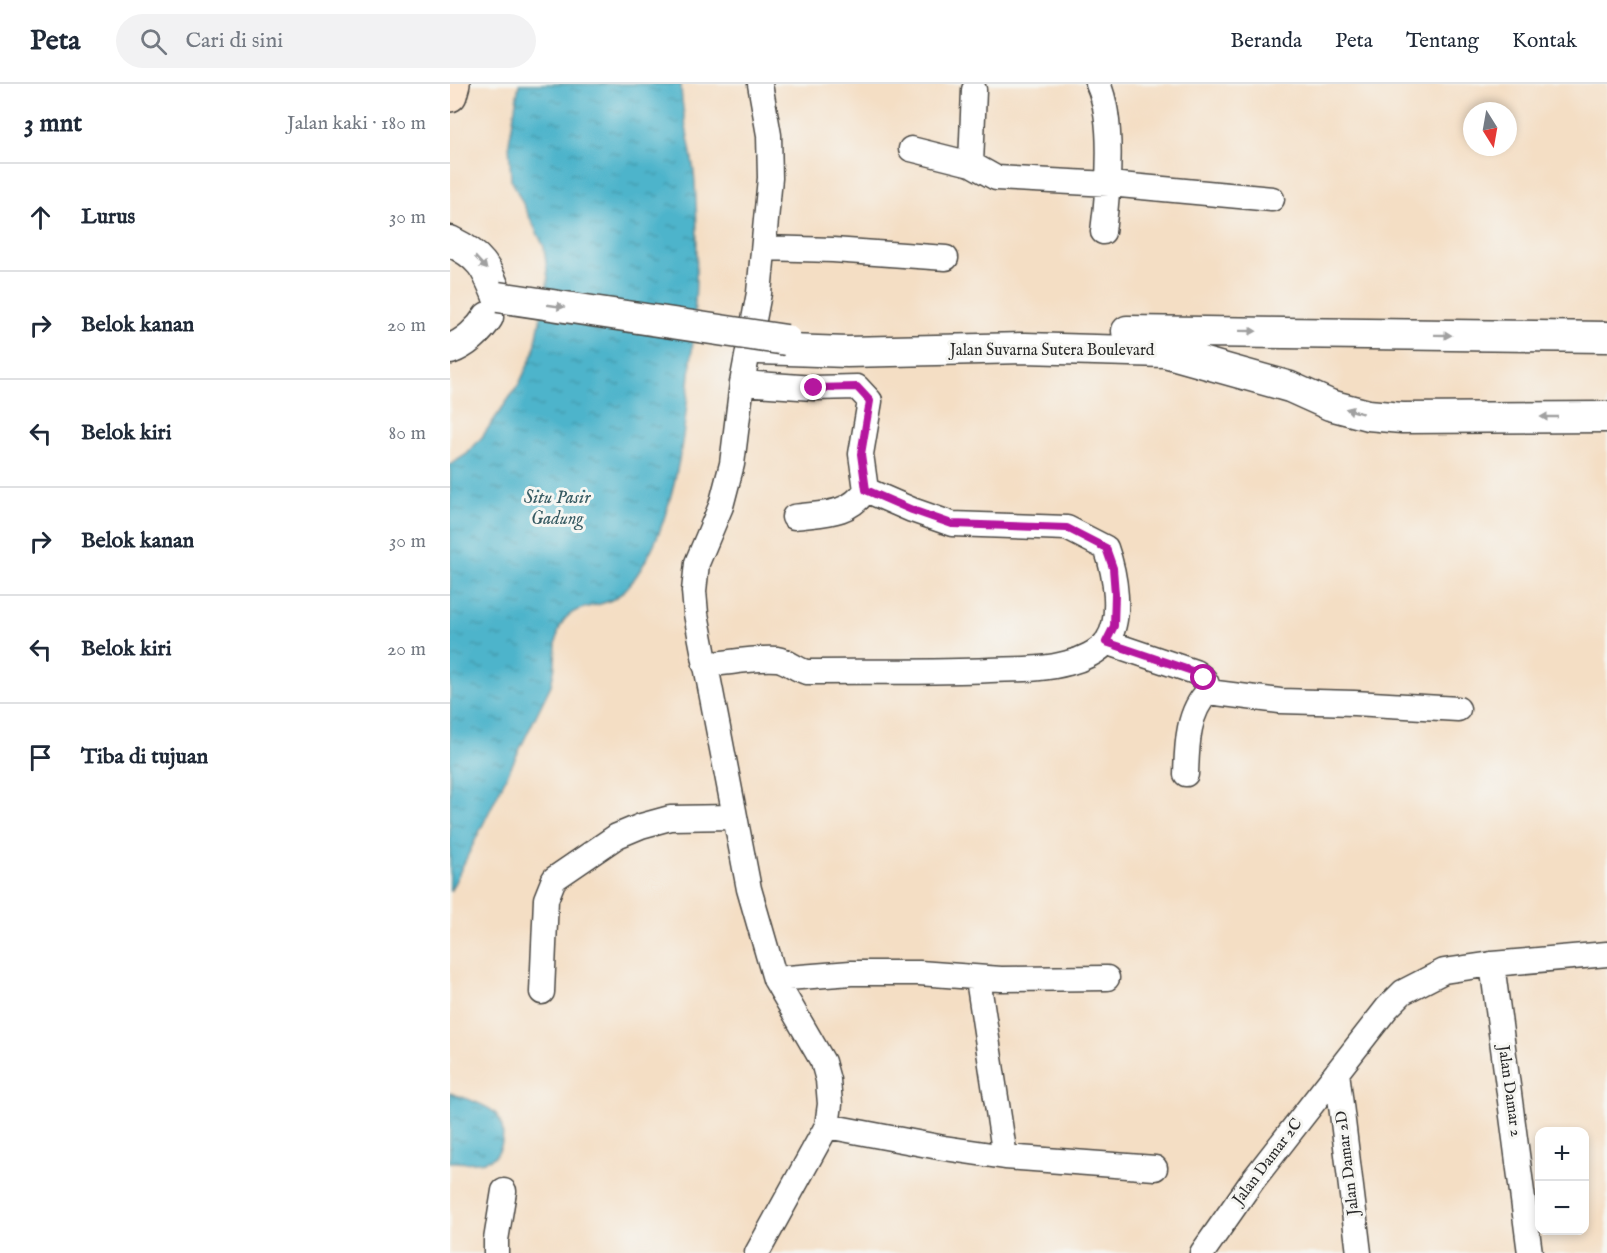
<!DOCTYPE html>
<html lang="id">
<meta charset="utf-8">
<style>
body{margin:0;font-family:"IM FELL English",serif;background:#f2f2f3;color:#1f2937}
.controls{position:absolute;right:18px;bottom:18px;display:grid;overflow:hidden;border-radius:12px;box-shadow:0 3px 9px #0003}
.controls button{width:54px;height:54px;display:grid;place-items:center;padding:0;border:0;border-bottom:2px solid #e0e1e3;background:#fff;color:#1f2937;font:30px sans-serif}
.compass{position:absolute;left:1013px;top:18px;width:54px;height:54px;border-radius:50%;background:#fff;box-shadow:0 3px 9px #0003;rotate:169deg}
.stop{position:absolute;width:18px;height:18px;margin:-14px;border:4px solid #b5179e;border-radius:50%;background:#fff}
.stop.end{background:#b5179e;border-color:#fff;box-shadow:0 2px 6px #0008}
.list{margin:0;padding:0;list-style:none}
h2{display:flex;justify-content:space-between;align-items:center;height:78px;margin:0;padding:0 24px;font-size:26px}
h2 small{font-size:20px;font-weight:400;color:#747a83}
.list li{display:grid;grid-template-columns:39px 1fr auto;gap:18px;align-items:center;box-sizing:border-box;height:108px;padding:0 24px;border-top:2px solid #e0e1e3}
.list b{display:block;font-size:22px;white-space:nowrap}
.list em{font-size:20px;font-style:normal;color:#747a83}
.icon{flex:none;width:33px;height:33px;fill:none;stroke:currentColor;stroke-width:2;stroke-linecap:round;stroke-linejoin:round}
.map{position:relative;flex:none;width:1157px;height:1169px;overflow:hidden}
header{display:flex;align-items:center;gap:36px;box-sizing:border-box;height:84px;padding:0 30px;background:#fff;border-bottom:2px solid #e0e1e3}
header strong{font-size:28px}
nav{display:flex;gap:33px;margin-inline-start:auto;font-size:21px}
.search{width:420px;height:54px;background:#f2f2f3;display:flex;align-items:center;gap:15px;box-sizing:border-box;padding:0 21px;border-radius:33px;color:#747a83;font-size:22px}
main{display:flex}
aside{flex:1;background:#fff}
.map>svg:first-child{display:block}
.water{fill:url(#water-ripples);stroke:#3c707b;stroke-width:1.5}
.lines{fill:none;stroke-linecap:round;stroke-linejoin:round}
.minor-casing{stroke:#494642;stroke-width:27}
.tertiary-casing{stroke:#494642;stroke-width:33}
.secondary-casing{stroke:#494642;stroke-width:36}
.minor{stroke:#fff;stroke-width:24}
.tertiary{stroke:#fff;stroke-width:30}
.secondary{stroke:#fbe5cf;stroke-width:33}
.tertiary-bridge-casing{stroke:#494642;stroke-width:33;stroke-linecap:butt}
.tertiary-bridge{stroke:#fff;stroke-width:30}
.oneway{fill:#a0a0a0}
.route{stroke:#b5179e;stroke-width:8}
.labels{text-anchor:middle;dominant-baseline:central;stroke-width:6;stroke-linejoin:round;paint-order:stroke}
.street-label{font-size:16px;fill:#2b2b2b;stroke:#f6f6f2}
.water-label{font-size:18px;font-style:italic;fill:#375b63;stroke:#f6f6f2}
</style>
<header>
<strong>Peta</strong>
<div class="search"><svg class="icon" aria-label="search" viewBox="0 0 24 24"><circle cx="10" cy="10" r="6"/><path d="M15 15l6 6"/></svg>Cari di sini</div>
<nav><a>Beranda</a><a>Peta</a><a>Tentang</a><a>Kontak</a></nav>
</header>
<main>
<aside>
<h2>3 mnt<small>Jalan kaki · 180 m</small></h2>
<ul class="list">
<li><svg class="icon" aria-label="ahead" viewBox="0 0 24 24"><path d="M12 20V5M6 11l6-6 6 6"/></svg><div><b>Lurus</b></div><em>30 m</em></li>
<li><svg class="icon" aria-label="right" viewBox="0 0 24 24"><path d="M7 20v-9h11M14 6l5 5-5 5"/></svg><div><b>Belok kanan</b></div><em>20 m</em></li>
<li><svg class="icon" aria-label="left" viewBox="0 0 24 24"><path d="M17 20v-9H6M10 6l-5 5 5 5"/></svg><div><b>Belok kiri</b></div><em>80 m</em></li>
<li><svg class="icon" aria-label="right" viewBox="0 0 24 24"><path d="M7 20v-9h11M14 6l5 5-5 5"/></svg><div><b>Belok kanan</b></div><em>30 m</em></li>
<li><svg class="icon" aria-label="left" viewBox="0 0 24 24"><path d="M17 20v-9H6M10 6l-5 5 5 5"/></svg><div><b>Belok kiri</b></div><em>20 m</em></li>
<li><svg class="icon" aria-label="arrive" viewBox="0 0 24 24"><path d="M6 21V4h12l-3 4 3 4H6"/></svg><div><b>Tiba di tujuan</b></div></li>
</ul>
</aside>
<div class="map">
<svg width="1157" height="1169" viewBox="0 0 1157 1169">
<defs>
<pattern id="water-ripples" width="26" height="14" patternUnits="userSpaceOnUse" patternTransform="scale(1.5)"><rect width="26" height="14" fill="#4db4cb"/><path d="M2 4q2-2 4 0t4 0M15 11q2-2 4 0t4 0" fill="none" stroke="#4093a5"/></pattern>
</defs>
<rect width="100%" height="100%" fill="#f6f6f2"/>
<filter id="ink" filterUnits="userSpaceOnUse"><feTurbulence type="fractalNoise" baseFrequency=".0167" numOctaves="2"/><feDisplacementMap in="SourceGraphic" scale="12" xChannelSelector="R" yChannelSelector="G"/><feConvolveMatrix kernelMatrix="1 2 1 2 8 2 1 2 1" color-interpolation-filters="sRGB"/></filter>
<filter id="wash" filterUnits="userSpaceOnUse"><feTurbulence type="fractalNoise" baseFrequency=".008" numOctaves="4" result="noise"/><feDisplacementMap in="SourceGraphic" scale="24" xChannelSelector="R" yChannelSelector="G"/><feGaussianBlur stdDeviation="1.35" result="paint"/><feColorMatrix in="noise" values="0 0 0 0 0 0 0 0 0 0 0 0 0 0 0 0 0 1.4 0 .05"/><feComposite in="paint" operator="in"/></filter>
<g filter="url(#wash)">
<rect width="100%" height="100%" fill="#f4dec4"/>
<path class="water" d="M69,0H231C231,33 243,66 245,99C249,155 246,211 242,268C237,325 232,383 213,438C205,461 186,501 165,514C148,525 125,519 112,539C105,551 106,565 105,579C105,586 102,594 101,601L0,808V381L17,370L32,353L69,300L84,268L98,195L94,163L61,95L59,59Z
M0,1009C12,1013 34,1020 44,1028C57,1039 56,1070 38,1076C28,1080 11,1078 0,1078Z"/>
</g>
<g filter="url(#ink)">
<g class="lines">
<g class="minor-casing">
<path id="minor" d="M648,0C665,37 658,108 653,148
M461,65L521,80L546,94L659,100L822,115
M521,80L524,6
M314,164L383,166L496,174
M344,433C373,429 398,432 416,406
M656,558L745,588C754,594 758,597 758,608
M255,581C276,579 307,573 327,575C339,577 346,586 357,588C419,587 479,589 540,586C566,585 593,586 618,579C631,576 649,568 657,557C673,534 665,489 656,464L617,444L502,440L462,426L416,406L411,370L420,317L407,303L364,304L292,299
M736,690C737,663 737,628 758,608L830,617L904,619L1008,625
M1042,880L1080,1169
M325,895L401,889H469L551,895L657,894
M528,895L555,1073
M92,908L96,815L104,795L167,752L191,742L220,734L284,733
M887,988L909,1169
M377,1042L494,1064L555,1073L705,1084
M46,1169V1156L54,1107
M307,1169L377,1042L380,1020L378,996L373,978L325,895L299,805L246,530L244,507L247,479L271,422L282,380L292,299L309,209L320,94L319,51L310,0
M752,1169L803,1096L937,924L953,908L994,887L1042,880L1157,870"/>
</g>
<g class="tertiary-casing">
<path id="tertiary" d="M0,157C31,172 36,183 48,213
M677,247L1157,253
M0,265C15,260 30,246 38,233
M309,265L397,268L575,264L715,268L840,303L880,321L918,331L952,334L1157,333"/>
</g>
<g class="secondary-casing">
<path id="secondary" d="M0,11L3,0"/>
</g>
<use href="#minor" class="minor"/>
<use href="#tertiary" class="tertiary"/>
<use href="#secondary" class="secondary"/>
<g class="tertiary-bridge-casing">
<path id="tertiary-bridge" d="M48,213L336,256"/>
</g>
<use href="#tertiary-bridge" class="tertiary-bridge"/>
</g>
<defs><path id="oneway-solid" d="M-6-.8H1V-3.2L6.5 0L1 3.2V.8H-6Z" transform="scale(1.5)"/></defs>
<g class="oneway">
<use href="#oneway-solid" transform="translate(31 179) rotate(47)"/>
<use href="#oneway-solid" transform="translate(106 222) rotate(8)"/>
<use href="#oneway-solid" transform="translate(798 247) rotate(1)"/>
<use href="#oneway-solid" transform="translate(993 251) rotate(1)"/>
<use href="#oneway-solid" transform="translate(904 327) rotate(-164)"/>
<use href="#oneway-solid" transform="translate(1099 333) rotate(180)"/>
</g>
</g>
<g class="lines" filter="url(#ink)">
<path class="route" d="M364,304L407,303L420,317L411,370L416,406L462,426L502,440L617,444L656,464L663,484L665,510L664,542L656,558L745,588L754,594"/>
</g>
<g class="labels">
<g class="street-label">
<text x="602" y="267">Jalan Suvarna Sutera Boulevard</text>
<text transform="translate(1059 1007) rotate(82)">Jalan Damar 2</text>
<text transform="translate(818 1078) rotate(-53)">Jalan Damar 2C</text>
<text transform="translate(898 1079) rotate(-97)">Jalan Damar 2D</text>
</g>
<g class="water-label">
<text x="107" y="414">Situ Pasir<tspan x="107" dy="21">Gadung</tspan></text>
</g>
</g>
</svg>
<div class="controls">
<button>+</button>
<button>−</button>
</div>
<svg class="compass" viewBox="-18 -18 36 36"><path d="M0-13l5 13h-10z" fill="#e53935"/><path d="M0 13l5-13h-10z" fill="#747a83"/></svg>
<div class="stop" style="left:754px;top:594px"></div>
<div class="stop end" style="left:364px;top:304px"></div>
</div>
</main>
